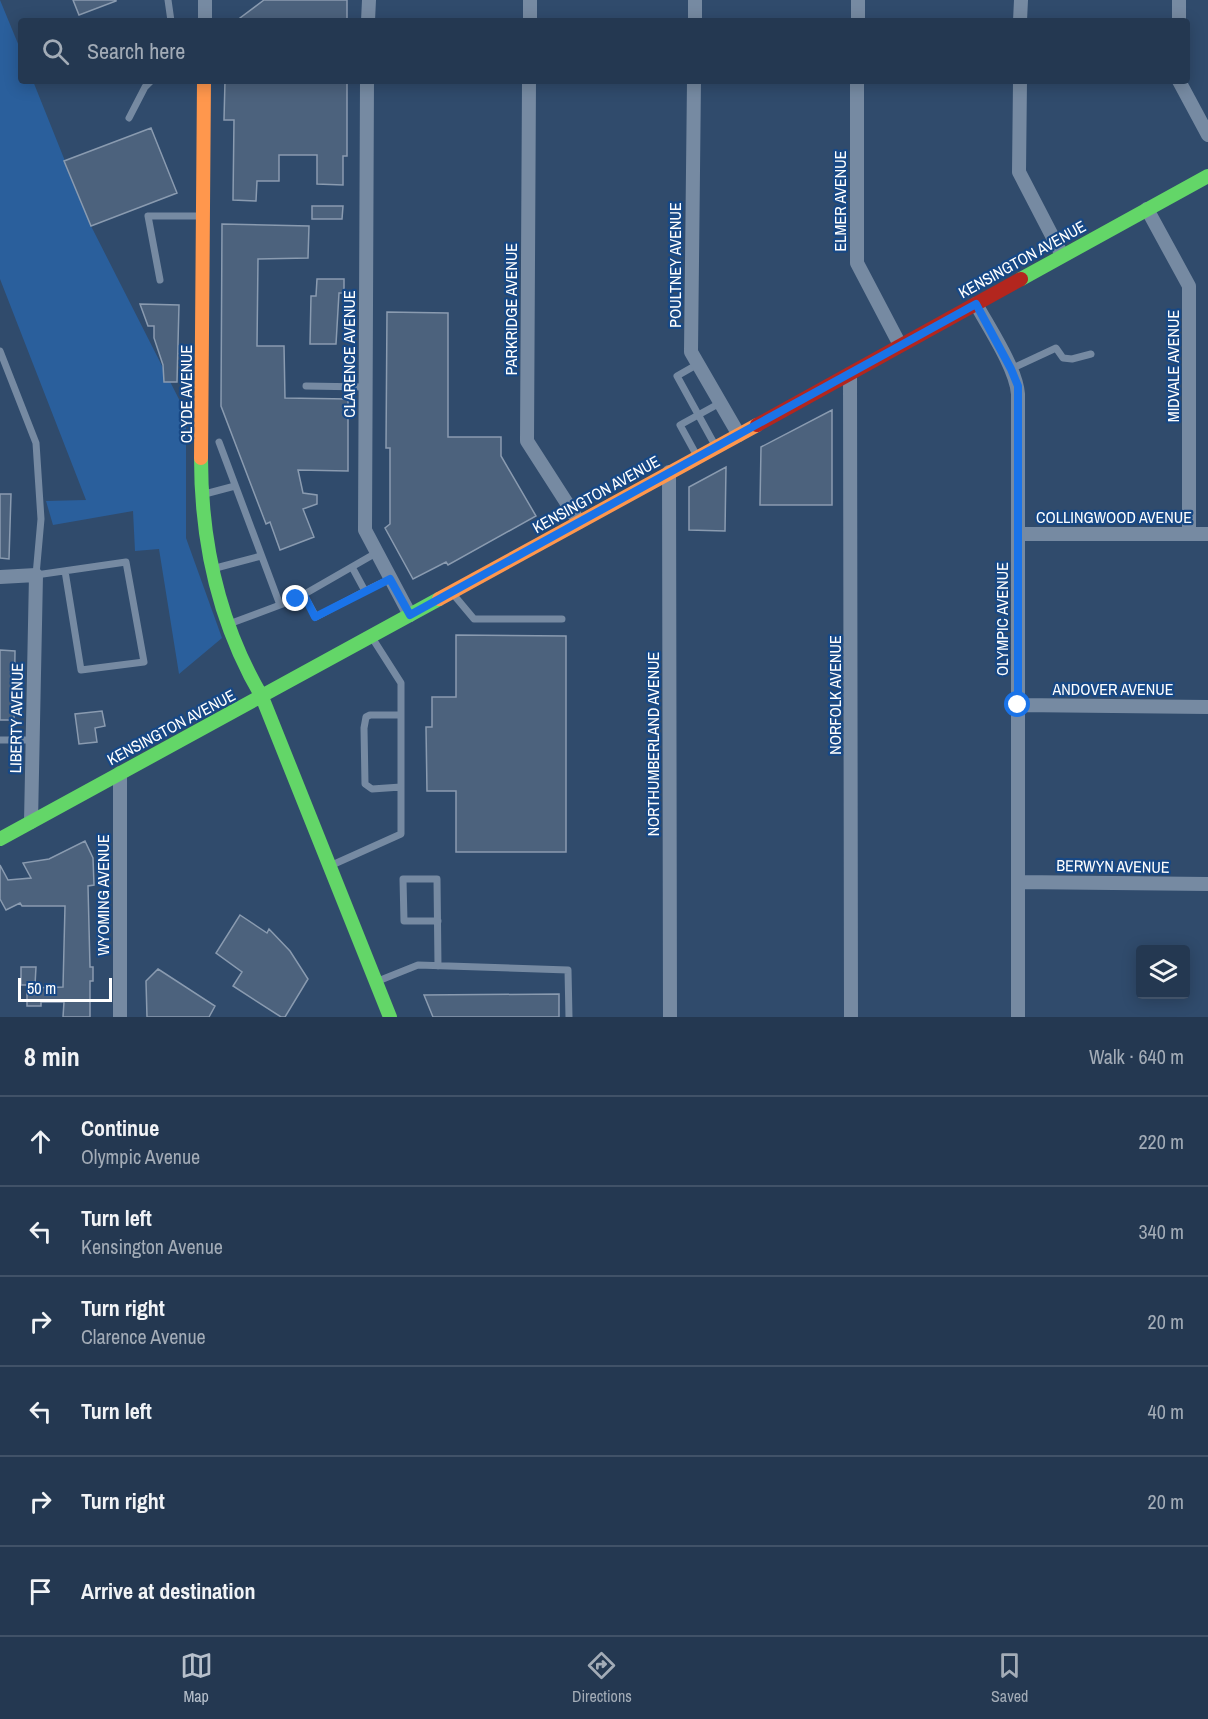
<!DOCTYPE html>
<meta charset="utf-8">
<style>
body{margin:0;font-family:"Archivo Narrow",sans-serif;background:#30435b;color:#f1f3f6}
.controls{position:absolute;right:18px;bottom:18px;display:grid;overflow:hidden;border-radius:6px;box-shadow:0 3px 15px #0003}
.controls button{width:54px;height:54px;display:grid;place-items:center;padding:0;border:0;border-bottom:2px solid #415268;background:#243851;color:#f1f3f6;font:30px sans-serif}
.scale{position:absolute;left:18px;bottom:15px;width:94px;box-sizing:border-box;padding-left:6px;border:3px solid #fff;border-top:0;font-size:16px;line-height:21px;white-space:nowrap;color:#fff;-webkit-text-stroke:4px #174885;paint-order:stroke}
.stop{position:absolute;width:18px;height:18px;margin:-14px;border:4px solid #1a73e8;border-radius:50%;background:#fff}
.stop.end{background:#1a73e8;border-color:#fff;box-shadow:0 2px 6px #0008}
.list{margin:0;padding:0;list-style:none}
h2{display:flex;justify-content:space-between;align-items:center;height:78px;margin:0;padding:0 24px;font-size:26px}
h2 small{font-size:20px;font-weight:400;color:#a3acb7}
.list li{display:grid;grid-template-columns:39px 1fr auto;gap:18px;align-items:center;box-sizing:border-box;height:90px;padding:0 24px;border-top:2px solid #415268}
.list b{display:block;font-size:22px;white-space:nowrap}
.list p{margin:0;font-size:20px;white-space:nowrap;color:#a3acb7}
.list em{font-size:20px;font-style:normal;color:#a3acb7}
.icon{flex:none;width:33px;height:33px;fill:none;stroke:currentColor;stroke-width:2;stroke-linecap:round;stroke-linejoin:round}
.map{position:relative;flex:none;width:1208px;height:1017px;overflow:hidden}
.search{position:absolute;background:#243851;box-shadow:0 3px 15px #0003;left:18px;right:18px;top:18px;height:66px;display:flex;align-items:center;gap:15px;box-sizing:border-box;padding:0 21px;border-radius:6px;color:#a3acb7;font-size:22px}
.sheet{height:618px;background:#243851}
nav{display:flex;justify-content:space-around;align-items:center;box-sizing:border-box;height:84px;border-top:2px solid #415268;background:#243851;font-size:16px;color:#a3acb7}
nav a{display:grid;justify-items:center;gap:3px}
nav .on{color:#b7c0cc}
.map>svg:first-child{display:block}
.green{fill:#2a5f9c}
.building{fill:#4c627d;stroke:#8a9bb0;stroke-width:1.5}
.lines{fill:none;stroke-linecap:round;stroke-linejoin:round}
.lane{stroke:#768aa2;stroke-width:7}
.street{stroke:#768aa2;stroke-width:14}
.fast{stroke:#63d668;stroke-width:14}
.slow{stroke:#ff974d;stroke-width:14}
.jam{stroke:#b3261e;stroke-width:14}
.route{stroke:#1a73e8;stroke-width:8}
.labels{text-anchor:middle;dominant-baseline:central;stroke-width:4.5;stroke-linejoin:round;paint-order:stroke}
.street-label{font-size:16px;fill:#fff;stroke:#174885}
</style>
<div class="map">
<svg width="1208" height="1017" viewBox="0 0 1208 1017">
<rect width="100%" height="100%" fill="#304b6c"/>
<path class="green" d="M0,0L21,51V81H33L91,226L186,413V538L222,638L179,674L159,549L135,551L133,511L53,525L46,501L86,500L0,279Z"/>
<path class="building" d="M73,0H116V1L79,15Z
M264,0H347V21H236Z
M225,81H347V156H343V185L317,184V155H279V181H257L256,201L233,200L234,120H224Z
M151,128L177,193L91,226L64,161Z
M312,206H343L342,219H312Z
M222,224L309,226L308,258L258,259L257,346H284L285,398L348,399V471L298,470L303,493L317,495V504L303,509L314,537L280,550L270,522L266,524L221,406Z
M317,279H344V293H339L336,344H310L311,296H316Z
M140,304L179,305L177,382H164L163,365L154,338V326H148Z
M387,312L448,313V437H501V456L536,516L448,565L446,562L413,579L385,528L390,524V448H386Z
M832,410V505H760L761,447Z
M726,467L725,531L689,530V487Z
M0,494H11L9,559L0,558Z
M456,635L566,636V852H456V791H427L426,727H432V697H456Z
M0,650L15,651L14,720H0Z
M102,711L105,726L95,728L97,742L79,744L75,714Z
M85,841L93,858L94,885L88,886L90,967H93V981H90V1017H63L64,1002H41V1006H27V988L63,987L65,906H22L20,903L6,910L0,899V865L8,880L31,878L23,863L49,859Z
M240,915L267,933L269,929L290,951L308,979L285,1017H281L233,986L242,972L216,953Z
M21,967H36L35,985H21Z
M158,969L215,1006L209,1017H147L146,981Z
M559,994V1017H433L424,995Z"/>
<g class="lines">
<path class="lane" d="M168,0L171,21
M129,118L145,87L151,81
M160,280L148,216H201
M0,351L36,443L41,519L36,575L126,562L144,662L81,670L65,571
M698,364L677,376L716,447
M1011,369L1056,348L1063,358L1072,359L1091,354
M306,386L365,387
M219,442L280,605
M697,456L680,425L720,403
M201,495L235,486
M212,569L261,556
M365,591L390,579
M453,594L474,619H562
M304,595L316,617L365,591L352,567
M229,624L296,599L376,553
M401,715H370L366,717L364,728L365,784L372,789L401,787
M0,740H32
M332,865L401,834V683L371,636
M438,921H404L403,879H437L438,966
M378,981L418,965L568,970L569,1017"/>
<path class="street" d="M205,0V21
M368,21L369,0
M530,21V0
M695,21V0
M858,21V0
M1020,21L1021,0
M1179,21V0
M367,81L365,530L410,615
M529,81L527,441L579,522
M694,81L691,352L739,435
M857,81V263L900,345
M1020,81L1019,172L1062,255
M1179,81L1208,135
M1147,209L1189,286V534
M976,304C989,328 1016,368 1018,394V1017
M850,374L851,1017
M669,472L670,1017
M1019,534H1208
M0,577L36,575L31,822
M1018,705L1208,707
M1018,882L1208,884
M120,1017V773"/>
<path class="fast" d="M1021,279L1208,176
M201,458C201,542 219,624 262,697L390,1017
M0,839L439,599"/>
<path class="slow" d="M201,458L204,81
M439,599L757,425"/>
<path class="jam" d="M757,425L1021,279"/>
</g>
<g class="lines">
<path class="route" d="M296,599L304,595L315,617L390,579L410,615L976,304L1011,369L1018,386V705"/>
</g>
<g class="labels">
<g class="street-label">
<text transform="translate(840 201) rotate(-90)">ELMER AVENUE</text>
<text transform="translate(1022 259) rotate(-29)">KENSINGTON AVENUE</text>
<text transform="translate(675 265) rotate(-90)">POULTNEY AVENUE</text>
<text transform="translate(511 309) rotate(-90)">PARKRIDGE AVENUE</text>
<text transform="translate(349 354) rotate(-90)">CLARENCE AVENUE</text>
<text transform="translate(1173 366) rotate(-90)">MIDVALE AVENUE</text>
<text transform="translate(186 394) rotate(-90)">CLYDE AVENUE</text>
<text transform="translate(596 494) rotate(-29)">KENSINGTON AVENUE</text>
<text x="1114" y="517">COLLINGWOOD AVENUE</text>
<text transform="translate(1002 619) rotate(-90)">OLYMPIC AVENUE</text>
<text x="1113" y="689">ANDOVER AVENUE</text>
<text transform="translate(835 695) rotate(-90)">NORFOLK AVENUE</text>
<text transform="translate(16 718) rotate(-89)">LIBERTY AVENUE</text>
<text transform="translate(171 727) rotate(-28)">KENSINGTON AVENUE</text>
<text transform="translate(653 744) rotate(-90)">NORTHUMBERLAND AVENUE</text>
<text transform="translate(1113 866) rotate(1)">BERWYN AVENUE</text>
<text transform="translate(103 895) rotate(-90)">WYOMING AVENUE</text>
</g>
</g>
</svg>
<div class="controls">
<button><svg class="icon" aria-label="layers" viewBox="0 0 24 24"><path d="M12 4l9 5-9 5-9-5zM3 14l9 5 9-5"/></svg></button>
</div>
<div class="scale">50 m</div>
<div class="stop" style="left:1018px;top:705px"></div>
<div class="stop end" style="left:296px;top:599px"></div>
<div class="search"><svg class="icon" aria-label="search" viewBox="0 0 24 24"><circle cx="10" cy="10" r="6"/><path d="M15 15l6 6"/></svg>Search here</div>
</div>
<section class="sheet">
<h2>8 min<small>Walk · 640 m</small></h2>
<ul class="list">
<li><svg class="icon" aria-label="ahead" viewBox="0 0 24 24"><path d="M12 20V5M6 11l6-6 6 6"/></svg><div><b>Continue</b><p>Olympic Avenue</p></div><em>220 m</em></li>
<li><svg class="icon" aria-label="left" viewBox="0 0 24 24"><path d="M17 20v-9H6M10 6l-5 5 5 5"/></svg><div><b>Turn left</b><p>Kensington Avenue</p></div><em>340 m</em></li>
<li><svg class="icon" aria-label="right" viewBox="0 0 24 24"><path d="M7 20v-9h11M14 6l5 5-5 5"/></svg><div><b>Turn right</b><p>Clarence Avenue</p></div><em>20 m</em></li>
<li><svg class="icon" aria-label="left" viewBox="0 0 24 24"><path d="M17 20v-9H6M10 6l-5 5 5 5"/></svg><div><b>Turn left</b></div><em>40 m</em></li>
<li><svg class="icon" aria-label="right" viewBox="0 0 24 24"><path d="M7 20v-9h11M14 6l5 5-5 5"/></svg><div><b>Turn right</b></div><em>20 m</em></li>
<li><svg class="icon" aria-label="arrive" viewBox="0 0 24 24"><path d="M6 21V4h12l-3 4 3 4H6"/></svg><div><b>Arrive at destination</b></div></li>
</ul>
</section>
<nav>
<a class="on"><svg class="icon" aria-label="map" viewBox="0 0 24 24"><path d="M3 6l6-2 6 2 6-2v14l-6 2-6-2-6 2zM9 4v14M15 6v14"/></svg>Map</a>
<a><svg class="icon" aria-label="directions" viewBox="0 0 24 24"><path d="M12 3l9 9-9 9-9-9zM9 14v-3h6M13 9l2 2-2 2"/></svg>Directions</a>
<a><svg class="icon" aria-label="saved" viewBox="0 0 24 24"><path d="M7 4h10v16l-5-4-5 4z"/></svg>Saved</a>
</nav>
